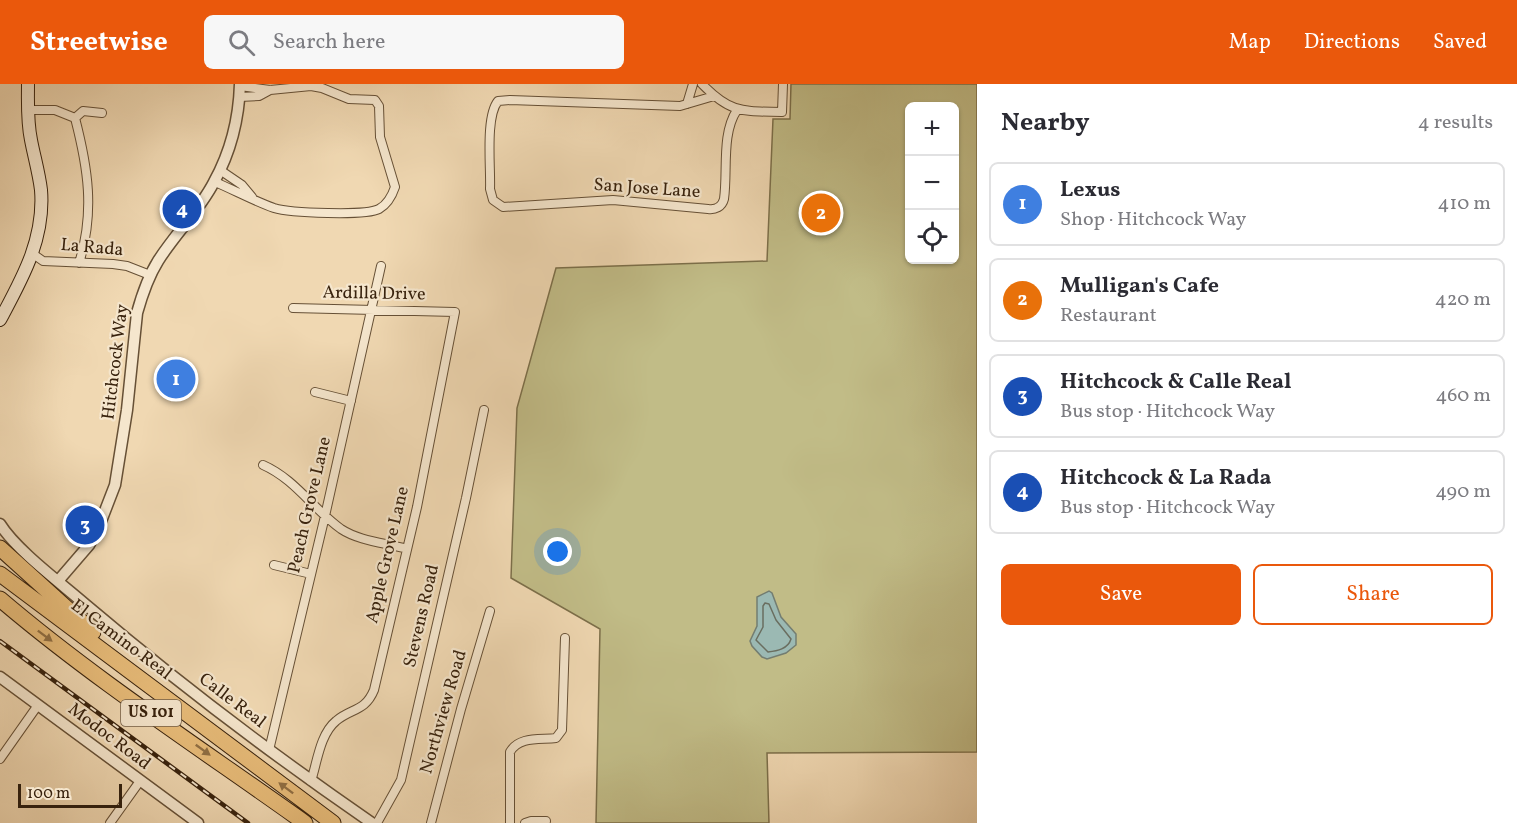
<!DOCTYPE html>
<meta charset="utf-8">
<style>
body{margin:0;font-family:Vollkorn,serif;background:#f7f7f7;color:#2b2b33}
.controls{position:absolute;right:18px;top:18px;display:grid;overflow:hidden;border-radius:9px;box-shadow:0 2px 4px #0004}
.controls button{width:54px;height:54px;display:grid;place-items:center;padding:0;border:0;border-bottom:2px solid #e1e1e2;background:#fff;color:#2b2b33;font:30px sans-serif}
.scale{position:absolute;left:18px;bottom:15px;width:104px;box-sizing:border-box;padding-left:6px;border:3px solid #38220d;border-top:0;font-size:16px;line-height:21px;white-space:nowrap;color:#38220d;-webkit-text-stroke:4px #f5e6cd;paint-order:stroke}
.you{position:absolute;left:558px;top:468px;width:21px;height:21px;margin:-15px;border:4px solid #fff;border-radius:50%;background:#1a73e8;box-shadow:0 0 0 9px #1a73e833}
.badge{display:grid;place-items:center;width:39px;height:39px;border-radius:50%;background:#ea580c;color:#fff;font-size:20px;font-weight:700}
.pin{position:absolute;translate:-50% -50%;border:3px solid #fff;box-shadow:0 2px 6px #0006}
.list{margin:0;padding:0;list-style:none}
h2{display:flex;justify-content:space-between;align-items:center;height:78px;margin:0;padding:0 24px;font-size:26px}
h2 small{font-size:20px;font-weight:400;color:#7c7c81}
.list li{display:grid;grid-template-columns:39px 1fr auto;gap:18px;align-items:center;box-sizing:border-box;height:84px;margin:0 12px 12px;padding:0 12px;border:2px solid #e1e1e2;border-radius:9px}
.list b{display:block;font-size:22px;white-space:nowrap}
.list p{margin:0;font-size:20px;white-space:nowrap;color:#7c7c81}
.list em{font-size:20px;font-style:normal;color:#7c7c81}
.actions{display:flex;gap:12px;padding:18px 24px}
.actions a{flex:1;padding:14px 0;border:2px solid #ea580c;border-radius:9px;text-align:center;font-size:21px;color:#ea580c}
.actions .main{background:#ea580c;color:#fff}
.icon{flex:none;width:33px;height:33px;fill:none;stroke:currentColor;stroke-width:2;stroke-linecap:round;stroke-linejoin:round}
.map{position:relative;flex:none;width:977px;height:739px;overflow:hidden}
header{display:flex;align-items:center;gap:36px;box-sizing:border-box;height:84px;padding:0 30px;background:#ea580c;color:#fff}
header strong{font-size:28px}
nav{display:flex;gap:33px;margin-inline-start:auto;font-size:21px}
.search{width:420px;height:54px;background:#f7f7f7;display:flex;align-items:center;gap:15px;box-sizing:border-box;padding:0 21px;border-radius:9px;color:#7c7c81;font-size:22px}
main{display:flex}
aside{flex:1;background:#fff}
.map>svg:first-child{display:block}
.green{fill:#c1bc87;stroke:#7c6f4a;stroke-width:1.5;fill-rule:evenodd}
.water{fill:#9bb9b3;stroke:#737d71;stroke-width:1.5}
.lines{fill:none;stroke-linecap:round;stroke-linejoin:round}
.shore{stroke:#6a6e60;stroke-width:1.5}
.minor-casing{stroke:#665036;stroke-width:10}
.tertiary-casing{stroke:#665036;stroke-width:13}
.secondary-casing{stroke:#38220d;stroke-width:14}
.motorway-casing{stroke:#38220d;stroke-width:17}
.minor{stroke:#f5e6cd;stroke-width:8}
.tertiary{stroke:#f5e6cd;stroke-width:10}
.secondary{stroke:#f5e6cd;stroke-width:12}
.motorway{stroke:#e8bc79;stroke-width:15}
.rail-casing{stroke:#38220d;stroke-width:4.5}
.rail{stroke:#f5e6cd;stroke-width:2;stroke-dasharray:7;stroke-linecap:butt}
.oneway{fill:#906f43}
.labels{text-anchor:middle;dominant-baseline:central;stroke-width:4.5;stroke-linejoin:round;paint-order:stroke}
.shield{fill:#f5e6cd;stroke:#715d47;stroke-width:1.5}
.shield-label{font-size:16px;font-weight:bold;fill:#38220d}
.street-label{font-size:18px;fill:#38220d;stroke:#f5e6cd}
</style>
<header>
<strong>Streetwise</strong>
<div class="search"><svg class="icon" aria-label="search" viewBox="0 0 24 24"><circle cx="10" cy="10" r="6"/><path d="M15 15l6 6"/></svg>Search here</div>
<nav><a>Map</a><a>Directions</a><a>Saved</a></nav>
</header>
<main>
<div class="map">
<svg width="977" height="739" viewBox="0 0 977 739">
<rect width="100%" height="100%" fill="#f0d8b2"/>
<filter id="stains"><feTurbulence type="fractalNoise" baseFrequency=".00333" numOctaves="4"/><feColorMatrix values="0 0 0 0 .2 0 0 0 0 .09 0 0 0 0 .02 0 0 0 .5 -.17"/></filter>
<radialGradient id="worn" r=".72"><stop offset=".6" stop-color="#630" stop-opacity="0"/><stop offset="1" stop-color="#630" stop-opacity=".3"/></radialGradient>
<path class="green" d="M791,0H977V668L767,669L769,739H596L600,545L511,494L517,324L556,184L767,177L773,35H790ZM910,22H954V176H910Z"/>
<path class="water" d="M769,507L772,509L781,533L796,550V561L786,569L767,575L762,573L752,562L750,557L757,542V513Z"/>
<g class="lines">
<path class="shore" d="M765,519L769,520L776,536L791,555C788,565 777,567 768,568L756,556L763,543V522Z"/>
<g class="minor-casing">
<path id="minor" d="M702,0C731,30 743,27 782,28L783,0
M714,12L680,22L510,16L498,17C485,33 491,84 490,105L493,116L503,123L613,116L708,125C715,126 722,123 724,115C728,87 721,50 737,26
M239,13L259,12L270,6
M687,20L693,0
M28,26H55L75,34C88,84 95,128 79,179
M75,34L83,27L102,29
M220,86L242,101L252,113
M215,98C234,106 254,117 274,124C290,129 366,132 379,125C388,120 392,112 395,103L380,53L379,22L375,16L349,15L322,4L311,2L270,6L240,2
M33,170L43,177L113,180L127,182L150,191
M293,224L455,228L417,423L374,606C365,628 351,624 336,637C320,650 317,679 311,697
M315,308L351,317
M263,381C295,395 313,425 341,445C359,457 386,459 407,465
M274,481L311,490
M269,666L325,432L381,182
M0,675L38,621
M110,739L140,697
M377,739L401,696L466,414L484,326
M431,739L461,625L490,527
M510,739V668C519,652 540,656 556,654L562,646L565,554
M525,739L531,737H546"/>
</g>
<g class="tertiary-casing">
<path id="tertiary" d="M0,440C16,466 62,500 86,521C178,599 273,671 372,739
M58,497L89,461L98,445L115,401L127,326L137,229C142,211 148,193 158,177C175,150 199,127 214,98C230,69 239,34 240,0
M0,593L198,739"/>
</g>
<g class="secondary-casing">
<path id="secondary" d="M0,236C22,195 45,155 41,106C39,89 34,72 31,56C27,37 28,19 28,0"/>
</g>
<g class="motorway-casing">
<path id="motorway" d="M0,464L93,548
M0,490L333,739
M0,515C95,596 203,666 305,739"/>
</g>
<use href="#minor" class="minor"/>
<use href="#tertiary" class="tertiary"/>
<use href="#secondary" class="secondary"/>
<use href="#motorway" class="motorway"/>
<g class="rail-casing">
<path id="rail" d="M0,557L248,739"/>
</g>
<use href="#rail" class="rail"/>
</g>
<defs><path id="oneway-solid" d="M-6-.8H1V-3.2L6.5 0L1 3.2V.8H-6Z" transform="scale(1.5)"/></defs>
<g class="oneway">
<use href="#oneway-solid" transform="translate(45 552) rotate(37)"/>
<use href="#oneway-solid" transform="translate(203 666) rotate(36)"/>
<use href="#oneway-solid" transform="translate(286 704) rotate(-143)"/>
</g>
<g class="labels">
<rect class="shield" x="121" y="616" width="60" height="26" rx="4.5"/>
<g class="shield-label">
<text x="151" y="629">US 101</text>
</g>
<g class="street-label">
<text transform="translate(647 105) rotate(4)">San Jose Lane</text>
<text transform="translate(92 164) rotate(5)">La Rada</text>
<text transform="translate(374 210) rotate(1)">Ardilla Drive</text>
<text transform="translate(116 278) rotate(-83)">Hitchcock Way</text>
<text transform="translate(310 421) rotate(-77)">Peach Grove Lane</text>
<text transform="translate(388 471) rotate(-77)">Apple Grove Lane</text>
<text transform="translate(422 532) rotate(-77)">Stevens Road</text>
<text transform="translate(121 556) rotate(37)">El Camino Real</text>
<text transform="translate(232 617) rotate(37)">Calle Real</text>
<text transform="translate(444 628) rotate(-74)">Northview Road</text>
<text transform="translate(109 653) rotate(37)">Modoc Road</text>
</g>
</g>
<rect width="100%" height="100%" filter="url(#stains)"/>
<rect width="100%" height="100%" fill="url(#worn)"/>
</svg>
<div class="controls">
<button>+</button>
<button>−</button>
<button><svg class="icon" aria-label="locate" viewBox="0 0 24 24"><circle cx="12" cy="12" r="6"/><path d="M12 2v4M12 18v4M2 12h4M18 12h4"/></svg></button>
</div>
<div class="scale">100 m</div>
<div class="you"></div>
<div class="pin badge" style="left:176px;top:295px;background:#3f7fe0">1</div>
<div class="pin badge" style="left:821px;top:129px;background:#e8710a">2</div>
<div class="pin badge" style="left:85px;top:441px;background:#1a4fb4">3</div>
<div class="pin badge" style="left:182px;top:125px;background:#1a4fb4">4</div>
</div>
<aside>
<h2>Nearby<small>4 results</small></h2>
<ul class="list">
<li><span class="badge" style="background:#3f7fe0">1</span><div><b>Lexus</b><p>Shop · Hitchcock Way</p></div><em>410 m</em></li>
<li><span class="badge" style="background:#e8710a">2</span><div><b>Mulligan's Cafe</b><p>Restaurant</p></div><em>420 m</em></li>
<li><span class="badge" style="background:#1a4fb4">3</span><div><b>Hitchcock &amp; Calle Real</b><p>Bus stop · Hitchcock Way</p></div><em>460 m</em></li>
<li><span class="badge" style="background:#1a4fb4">4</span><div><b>Hitchcock &amp; La Rada</b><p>Bus stop · Hitchcock Way</p></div><em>490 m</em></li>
</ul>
<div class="actions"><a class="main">Save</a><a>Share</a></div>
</aside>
</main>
